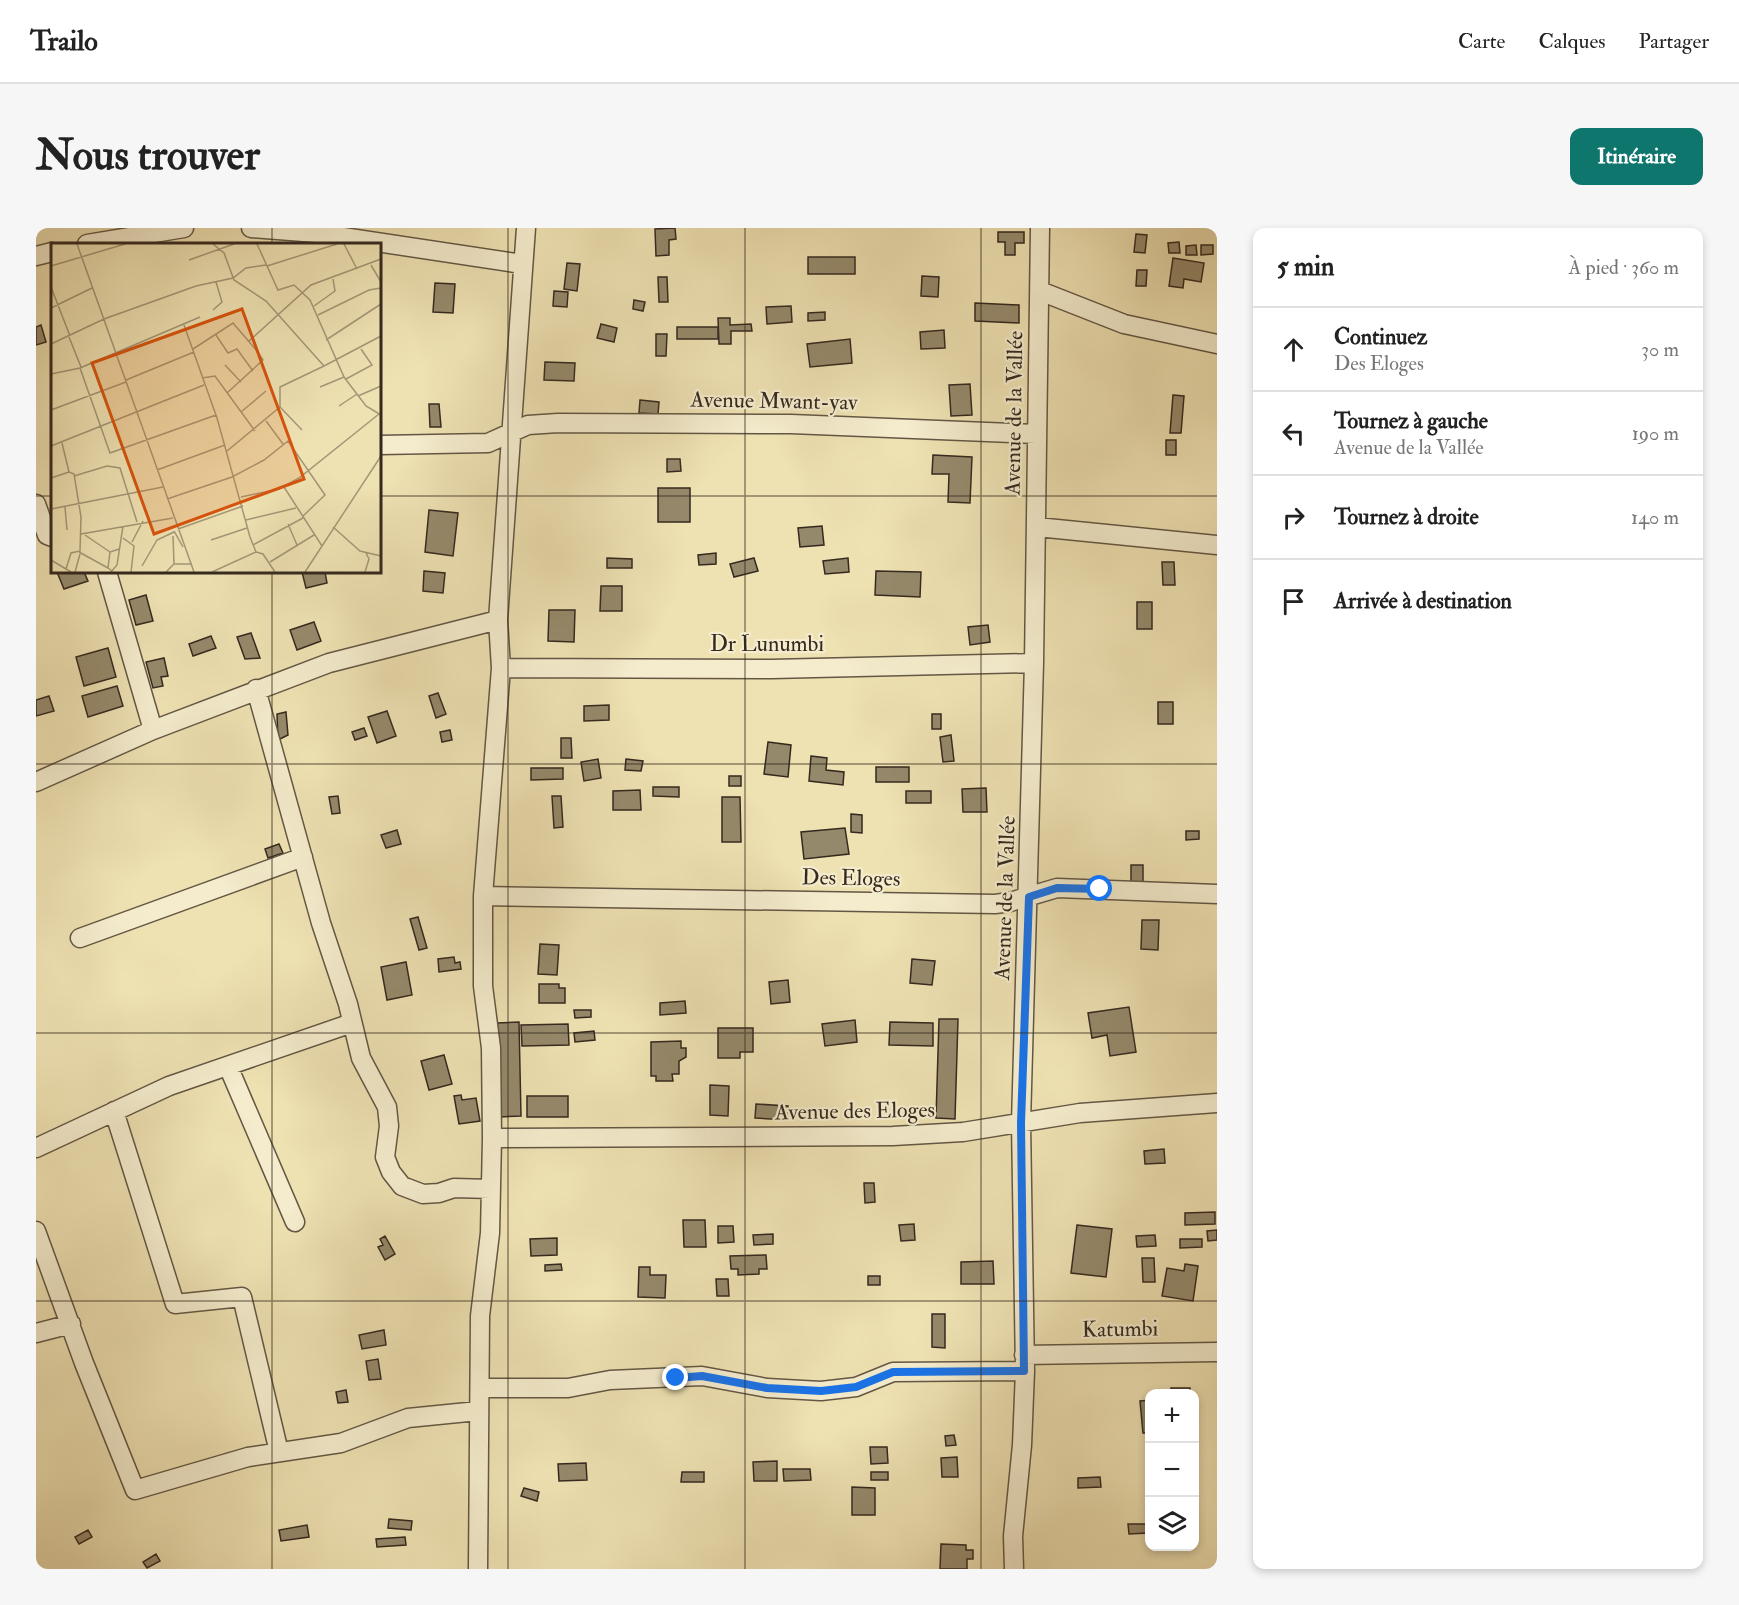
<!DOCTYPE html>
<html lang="fr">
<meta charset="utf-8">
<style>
body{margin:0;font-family:"IM FELL Double Pica",serif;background:#f6f6f6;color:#222}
.controls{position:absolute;right:18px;bottom:18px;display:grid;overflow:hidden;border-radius:12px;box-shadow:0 3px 9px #0003}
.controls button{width:54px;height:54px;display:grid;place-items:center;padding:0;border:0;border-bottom:2px solid #e0e0e0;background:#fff;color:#222;font:30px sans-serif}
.stop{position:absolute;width:18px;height:18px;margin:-14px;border:4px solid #1a73e8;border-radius:50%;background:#fff}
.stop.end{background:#1a73e8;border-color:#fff;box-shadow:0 2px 6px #0008}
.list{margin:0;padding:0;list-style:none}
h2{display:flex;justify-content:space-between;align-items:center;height:78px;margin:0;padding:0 24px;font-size:26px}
h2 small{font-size:20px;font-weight:400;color:#767676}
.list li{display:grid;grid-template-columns:39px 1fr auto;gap:18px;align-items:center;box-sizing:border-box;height:84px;padding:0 24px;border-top:2px solid #e0e0e0}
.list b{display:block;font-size:22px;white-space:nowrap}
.list p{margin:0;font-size:20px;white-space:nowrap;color:#767676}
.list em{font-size:20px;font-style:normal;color:#767676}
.icon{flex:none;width:33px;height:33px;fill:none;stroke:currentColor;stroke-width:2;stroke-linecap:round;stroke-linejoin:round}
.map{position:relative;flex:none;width:1181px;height:1341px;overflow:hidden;border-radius:12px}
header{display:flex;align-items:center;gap:36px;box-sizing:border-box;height:84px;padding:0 30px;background:#fff;border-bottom:2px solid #e0e0e0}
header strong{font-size:28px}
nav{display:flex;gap:33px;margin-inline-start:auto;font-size:21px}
.intro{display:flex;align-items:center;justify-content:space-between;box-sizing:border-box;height:144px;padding:0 36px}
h1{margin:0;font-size:42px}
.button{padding:15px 27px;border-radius:12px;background:#0f766e;color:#fff;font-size:21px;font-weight:700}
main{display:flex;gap:36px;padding:0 36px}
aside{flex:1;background:#fff;border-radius:12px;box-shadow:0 3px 9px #0003}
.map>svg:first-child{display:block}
.building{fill:#95896b;stroke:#35291f;stroke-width:1.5}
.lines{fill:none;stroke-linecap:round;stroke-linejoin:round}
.minor-casing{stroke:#635744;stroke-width:21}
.minor{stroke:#f4eccd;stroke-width:18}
.route{stroke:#1a73e8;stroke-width:8}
.grid{fill:none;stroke:#35291f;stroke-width:1.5;stroke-opacity:0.55}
.labels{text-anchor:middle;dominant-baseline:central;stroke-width:4.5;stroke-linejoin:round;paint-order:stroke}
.street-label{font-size:22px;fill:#35291f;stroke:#f4eccd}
.inset-road{fill:none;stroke:#a49777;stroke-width:1.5}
.view{fill:#d6540e;fill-opacity:0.15;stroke:#d6540e;stroke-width:3}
.inset-edge{fill:none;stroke:#35291f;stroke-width:3}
</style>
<header>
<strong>Trailo</strong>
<nav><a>Carte</a><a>Calques</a><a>Partager</a></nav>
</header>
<div class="intro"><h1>Nous trouver</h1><a class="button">Itinéraire</a></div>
<main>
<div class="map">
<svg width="1181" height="1341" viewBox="0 0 1181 1341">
<rect width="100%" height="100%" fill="#eee1b2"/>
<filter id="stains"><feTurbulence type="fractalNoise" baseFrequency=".00333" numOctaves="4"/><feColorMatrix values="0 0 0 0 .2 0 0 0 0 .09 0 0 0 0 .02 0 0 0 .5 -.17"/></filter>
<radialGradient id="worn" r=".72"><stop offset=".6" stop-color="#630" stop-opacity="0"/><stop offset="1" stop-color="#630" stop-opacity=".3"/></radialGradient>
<path class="building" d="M639,0L640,11L633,12V27L620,28L619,1Z
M962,4H988V15H979V27H969V14H962Z
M1100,6L1111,7L1109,25L1098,24Z
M1143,14L1144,25H1133L1132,15Z
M1160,17L1161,27H1150V18Z
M1165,17H1177V26L1165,27Z
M772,29H819V46H772Z
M1137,30L1168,35L1165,54L1148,51L1147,60L1133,58Z
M531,35L544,36L541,63L528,61Z
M1101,42H1111L1110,58H1100Z
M886,48L903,49L902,69L885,68Z
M622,49H631L632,74H623Z
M399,55L419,56L417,85L397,84Z
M518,63L532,64L531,79L517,78Z
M598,72L609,74L607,83L597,81Z
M939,75L983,77V95L939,93Z
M755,78L756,94L731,96L730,79Z
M789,84V92L772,93V85Z
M682,90H694V97L715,96L716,103H695V116H683Z
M565,96L581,100L578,114L561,110Z
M5,97L10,114L0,117V99Z
M641,99H682V111H641Z
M908,102L909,120L885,121L884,104Z
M620,106H631L630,128H620Z
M814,111L816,135L774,139L771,116Z
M509,134L539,135L538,153L508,152Z
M934,156L936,187L915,188L913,157Z
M1137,167L1148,168L1145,205H1134Z
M604,172L623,174L622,186L603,185Z
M393,176H403L405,199H394Z
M1130,212H1140V227H1130Z
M897,227L936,229L934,275L912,274L913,246H896Z
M631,231H644L645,243L631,244Z
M622,260H654V294H622Z
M393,282L422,285L417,328L389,324Z
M786,298L788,317L764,319L762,300Z
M680,325V336L663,337L662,327Z
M571,330L596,331V340H571Z
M718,330L722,343L698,349L694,336Z
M812,330L813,344L789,346L787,333Z
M1126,334H1138L1139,357H1127Z
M388,343L409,345L407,365L387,363Z
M840,343L885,344L884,369L839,367Z
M21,344H48L52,353L28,361Z
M266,344H289L291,355L270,360Z
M565,358H586V383H564Z
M110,367L117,393L100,397L93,372Z
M1101,374H1116V401H1101Z
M513,382H539L538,414L512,413Z
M278,394L285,413L261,422L254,402Z
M952,397L954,414L934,417L932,399Z
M215,405L224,430L209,431L201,409Z
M175,408L180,420L157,428L153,416Z
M72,420L80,449L48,458L40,429Z
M128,430L132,448L125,449L127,458L117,460L110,434Z
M81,458L87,478L52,489L46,468Z
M402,465L410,486L400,490L393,468Z
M13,468L18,483L0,488V472Z
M1122,474H1137V496H1122Z
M573,477V492L548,493V478Z
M351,483L360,508L341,515L332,489Z
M250,484L252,507L242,512L241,486Z
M896,486H905V501H896Z
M328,500L331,508L319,512L316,504Z
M414,502L416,512L406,514L404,504Z
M915,507L918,533L907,534L904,509Z
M525,510H535L536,530H525Z
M732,514L755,517L752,549L728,546Z
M775,528L791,530L790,542L808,544L807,557L773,553Z
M562,531L565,550L548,553L545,534Z
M590,531L607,533L605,543L589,542Z
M840,539H873V554H840Z
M495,540H527V551L495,552Z
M693,548H705V558H693Z
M617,559H643V569L617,568Z
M950,560L951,584H927L926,561Z
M604,562L605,582H577V563Z
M870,563H895V575H870Z
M302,568L304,585L296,586L293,569Z
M516,568H525L527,599L518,600Z
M686,569H704L705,614H686Z
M815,586L826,587V605L815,604Z
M809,600L813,626L768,631L765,604Z
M361,602L365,616L350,620L345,607Z
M1150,603H1163V611L1150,612Z
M243,616L247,625L232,630L229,621Z
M1095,637H1107V654H1095Z
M382,689L391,720L383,722L374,691Z
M1106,692H1123L1122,722L1105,721Z
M504,716L523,717L521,747L502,746Z
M418,729L419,735L424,734L425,741L403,744L402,731Z
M876,731L899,733L896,757L874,755Z
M370,734L376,767L351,772L345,739Z
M752,752L754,774L735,776L733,754Z
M503,756H523V760H529V775H503Z
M649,773L650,785L624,787V775Z
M1093,779L1100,824L1074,828L1071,807L1056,810L1052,785Z
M538,782H555V789L539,790Z
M903,791H922L919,891L900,890Z
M819,792L821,814L789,818L786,796Z
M483,794L485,888L464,889L461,795Z
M854,794L897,795V818L853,817Z
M532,796L533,817L486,818L485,797Z
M682,800H717V824H704V830H682Z
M558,803L559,812L539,814L538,805Z
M645,813V820H650V829L643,833V846H636L637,853H620V848H615V814Z
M408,827L416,856L393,862L385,833Z
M674,857L693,858L692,888L674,887Z
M425,867L426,872L440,870L444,893L423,896L418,868Z
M491,868H532V889H491Z
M720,876L752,878L751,892L719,890Z
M1128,921L1129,935L1109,936L1108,923Z
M828,955H838L839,974L829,975Z
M1179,984V996L1149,997V985Z
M647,992H669L670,1019H648Z
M878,996L879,1012L865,1013L863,997Z
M1041,997L1076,1001L1070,1049L1035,1045Z
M682,998H697L698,1014L682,1015Z
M1181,1002V1012L1172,1013L1171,1003Z
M737,1006V1016L718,1017L717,1007Z
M1119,1007L1120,1018L1101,1019L1100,1008Z
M349,1008L359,1026L349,1032L342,1019L347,1017L344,1011Z
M521,1010V1027L495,1028L494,1011Z
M1144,1011H1166V1019L1144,1020Z
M730,1027L731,1041H723V1046L702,1047V1041H695L694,1028Z
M1106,1030H1118L1119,1054H1107Z
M957,1033L958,1056H925V1034Z
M525,1036L526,1042L509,1043V1037Z
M1149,1036L1162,1038L1157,1073L1126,1068L1131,1040L1148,1043Z
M603,1039H614V1047H630L629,1070L602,1069Z
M832,1048H844V1057H832Z
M680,1051H692L693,1068H681Z
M896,1086H909V1120L896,1119Z
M348,1102L350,1117L326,1121L323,1107Z
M342,1131L345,1151L333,1152L330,1133Z
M1135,1160H1154V1166H1135Z
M310,1162L312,1174L302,1175L300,1164Z
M1114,1172V1205H1107L1104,1173Z
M918,1207L920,1217L910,1218L909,1208Z
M834,1219H851L852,1235L835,1236Z
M921,1229L922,1249H906L905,1230Z
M741,1233V1253H718L717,1234Z
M550,1235L551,1252L523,1253L522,1236Z
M747,1241H774L775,1252L748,1253Z
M646,1244H668V1254H645Z
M835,1244H852V1252H835Z
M1064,1249L1065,1259L1042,1260V1250Z
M816,1259L839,1260V1287H816Z
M488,1260L503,1264L501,1273L485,1268Z
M353,1291L376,1293L375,1302L352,1300Z
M1092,1296H1111L1112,1305L1093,1306Z
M271,1297L273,1309L245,1313L243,1302Z
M52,1302L56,1309L43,1316L39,1309Z
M369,1309L370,1317L341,1319L340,1311Z
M905,1316L930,1317V1322H937V1331H931V1341H904Z
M120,1326L124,1333L111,1340L107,1334Z"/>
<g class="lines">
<g class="minor-casing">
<path id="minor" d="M215,0L281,5L486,36
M51,16L148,0
M0,28L16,24
M1004,63L1088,96L1181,116
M344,217L452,215L492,197L522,195L755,196L1000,206
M0,276L11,307L16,309
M1001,299L1181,317
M71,344L117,502
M465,440L736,441L998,435
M220,461L285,695L312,776L325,830L351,879L353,898L349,929L355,944L366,958L387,966L403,965L418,960L455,961
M0,554L117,502L293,435L462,392
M447,668L959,676L974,674L1021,660L1181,666
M44,710L267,629
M192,838L259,994
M78,883L139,1076L206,1069L243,1224
M456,910L857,908L927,904L1044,885L1181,875
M0,920L133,858L316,795
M0,1003L48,1135L99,1262L212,1229L305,1215L372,1190L442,1183
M0,1105L35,1096
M988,1127L1181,1124
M445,1160H532L574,1152L666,1148L731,1160L785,1163L820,1159L857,1144L989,1143
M442,1341L444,1088L454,1005L456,910L455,820L447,758V668L465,440L462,392L490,0
M978,1341L977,1308L986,1217L989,1143L985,895L998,435L1004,0"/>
</g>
<use href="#minor" class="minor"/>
</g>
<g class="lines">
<path class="route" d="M640,1150L666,1148L731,1160L785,1163L820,1159L857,1144L988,1143L985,895L993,669L1021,660L1064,661"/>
</g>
<path class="grid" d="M236,0V16M472,0V1341M709,0V1341M945,0V1341M0,268H16M344,268H1181M236,344V1341M0,536H1181M0,805H1181M0,1073H1181"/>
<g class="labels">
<g class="street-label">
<text transform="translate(738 173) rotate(1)">Avenue Mwant-yav</text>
<text transform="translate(978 185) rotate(-89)">Avenue de la Vallée</text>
<text x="731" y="416">Dr Lunumbi</text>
<text transform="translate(815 650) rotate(1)">Des Eloges</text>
<text transform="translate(969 670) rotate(-88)">Avenue de la Vallée</text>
<text transform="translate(819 883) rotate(-1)">Avenue des Eloges</text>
<text transform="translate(1084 1101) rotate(-1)">Katumbi</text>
</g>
</g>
<g transform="translate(15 15)">
<rect width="330" height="330" fill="#eee1b2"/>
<path class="inset-road" d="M26,1L143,329M162,1L173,10L183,37L215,58L273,123L330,93M206,1L227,47L243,42L259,57L293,134L315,163L330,172M293,1L306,26M138,17L183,1M320,22L330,39M0,23L74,1M216,23L286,1M0,44L19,93M263,63L284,48L282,36M0,65L41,45M162,67L171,59L165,39M267,72L318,47L330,45M133,82L166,175L199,294L205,309L212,311L224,329M165,92L177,110L186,106L202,128M18,94L30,124M275,97L330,61M198,98L260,42L330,16M0,101L53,76L145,43L182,35L195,25L215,22M142,106L182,80L206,108L212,117L176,150M174,122L190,139M29,125L59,210L165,172M0,131L29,125L149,74M151,135L164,133L204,188M295,136L321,122L310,106M75,137L143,109M269,144L293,134M307,153L330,143M288,163L306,151M229,164L251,187M0,167L75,139M190,169L215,148M215,178L232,201M11,200L18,229L23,231L30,274L29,308L20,310L15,326M0,203L153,142M176,208L229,164V144L273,123M106,227L174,202M23,233L56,223L69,225L86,279M0,235L18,229M233,244L271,303M190,254L228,246L248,235L328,171M116,256L181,234L213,217L237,198L274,252L251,274M14,264L16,287M0,266L112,244M195,277L245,265M237,281L246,302M282,284L309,308L330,313M127,286L192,263M123,288L132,304M30,291L122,275M34,292L59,309M122,293L123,321M72,295L83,303L80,329M160,297L196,285M81,299L92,278M202,302L252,275M28,309L57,325M0,317L20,329M219,319L263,292M91,323L106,297L123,289M61,328L57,325L59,309L68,306M24,329L29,311M60,329L66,322L72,283M115,329L123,321H141M161,329L205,309M254,329L330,213M314,329L318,316L315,310"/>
<path class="view" d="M191,66L253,236L103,291L41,120Z"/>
<rect width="330" height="330" class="inset-edge"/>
</g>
<rect width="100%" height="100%" filter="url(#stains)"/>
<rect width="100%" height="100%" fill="url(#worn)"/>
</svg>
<div class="controls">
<button>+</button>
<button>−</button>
<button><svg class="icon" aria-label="layers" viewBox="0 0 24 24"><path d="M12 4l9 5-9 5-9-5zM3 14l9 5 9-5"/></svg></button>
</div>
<div class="stop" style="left:1064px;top:661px"></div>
<div class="stop end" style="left:640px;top:1150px"></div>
</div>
<aside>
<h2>5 min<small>À pied · 360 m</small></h2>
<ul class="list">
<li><svg class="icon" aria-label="ahead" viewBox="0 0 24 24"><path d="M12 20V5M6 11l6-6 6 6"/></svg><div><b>Continuez</b><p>Des Eloges</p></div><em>30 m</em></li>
<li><svg class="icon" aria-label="left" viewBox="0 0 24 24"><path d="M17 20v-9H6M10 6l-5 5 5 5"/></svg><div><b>Tournez à gauche</b><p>Avenue de la Vallée</p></div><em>190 m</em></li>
<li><svg class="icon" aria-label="right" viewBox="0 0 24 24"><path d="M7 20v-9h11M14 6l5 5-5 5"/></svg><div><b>Tournez à droite</b></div><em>140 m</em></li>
<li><svg class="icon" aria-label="arrive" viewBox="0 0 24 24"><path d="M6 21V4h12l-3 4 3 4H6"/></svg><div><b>Arrivée à destination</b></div></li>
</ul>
</aside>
</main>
